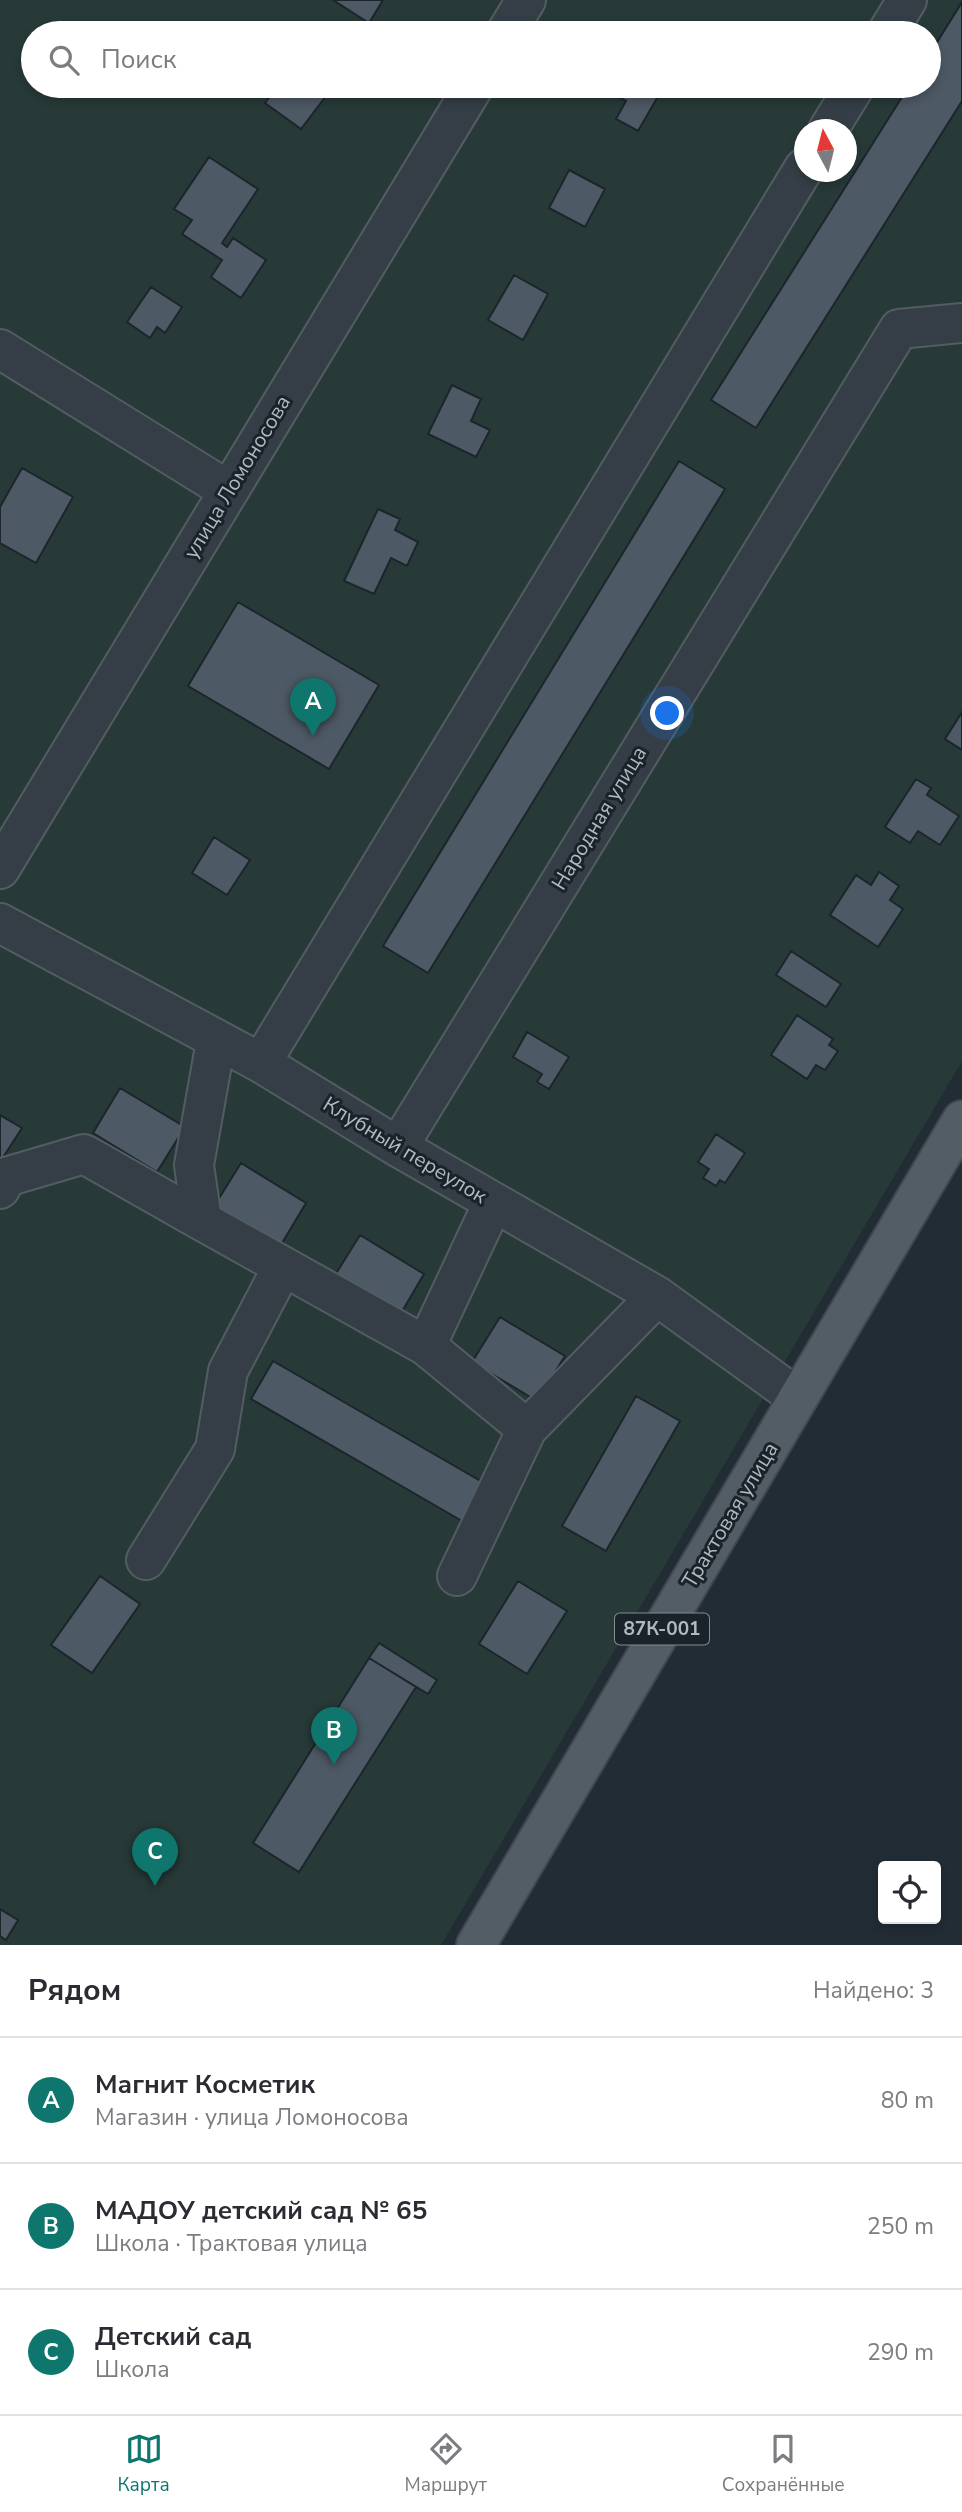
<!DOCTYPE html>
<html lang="ru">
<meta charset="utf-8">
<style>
body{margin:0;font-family:"Nunito Sans",sans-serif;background:#f7f7f7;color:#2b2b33}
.controls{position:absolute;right:21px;bottom:21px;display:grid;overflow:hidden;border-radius:7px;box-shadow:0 4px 10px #0003}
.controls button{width:63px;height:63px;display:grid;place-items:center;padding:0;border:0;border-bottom:2px solid #e1e1e2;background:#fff;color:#2b2b33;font:35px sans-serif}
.compass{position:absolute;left:794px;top:119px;width:63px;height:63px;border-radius:50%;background:#fff;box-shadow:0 4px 10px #0003;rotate:353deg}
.you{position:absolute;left:668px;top:714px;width:24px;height:24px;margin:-18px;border:5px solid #fff;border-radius:50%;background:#1a73e8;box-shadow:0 0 0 10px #1a73e833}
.badge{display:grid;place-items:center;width:46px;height:46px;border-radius:50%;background:#0f766e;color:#fff;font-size:23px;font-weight:700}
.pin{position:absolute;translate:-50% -58px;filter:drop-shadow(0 2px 4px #0008)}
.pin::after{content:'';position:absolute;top:37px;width:24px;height:21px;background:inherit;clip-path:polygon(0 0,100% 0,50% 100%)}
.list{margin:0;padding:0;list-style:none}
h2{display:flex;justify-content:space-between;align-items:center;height:91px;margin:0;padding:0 28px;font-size:30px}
h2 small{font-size:23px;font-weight:400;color:#7c7c81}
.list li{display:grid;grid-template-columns:46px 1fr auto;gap:21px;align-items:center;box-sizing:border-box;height:126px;padding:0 28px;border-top:2px solid #e1e1e2}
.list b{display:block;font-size:26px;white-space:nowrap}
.list p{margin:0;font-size:23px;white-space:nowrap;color:#7c7c81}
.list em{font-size:23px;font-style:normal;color:#7c7c81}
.icon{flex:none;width:38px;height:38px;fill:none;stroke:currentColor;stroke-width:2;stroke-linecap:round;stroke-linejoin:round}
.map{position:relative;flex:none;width:962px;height:1945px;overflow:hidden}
.search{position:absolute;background:#fff;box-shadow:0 4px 10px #0003;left:21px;right:21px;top:21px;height:77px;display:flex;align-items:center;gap:18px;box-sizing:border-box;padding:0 24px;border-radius:38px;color:#7c7c81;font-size:26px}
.sheet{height:469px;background:#fff}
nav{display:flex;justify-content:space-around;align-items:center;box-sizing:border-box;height:98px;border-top:2px solid #e1e1e2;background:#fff;font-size:19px;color:#7c7c81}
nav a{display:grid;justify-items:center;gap:4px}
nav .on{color:#0f766e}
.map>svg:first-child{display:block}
.green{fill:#273a38;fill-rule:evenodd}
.building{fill:#4d5964;stroke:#1d252c;stroke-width:2}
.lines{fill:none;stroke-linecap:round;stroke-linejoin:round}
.minor-casing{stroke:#535c63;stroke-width:42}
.major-casing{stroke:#3f474f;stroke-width:42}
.minor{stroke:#353e46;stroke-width:38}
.major{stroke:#535d66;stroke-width:38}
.labels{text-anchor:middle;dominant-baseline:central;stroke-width:6;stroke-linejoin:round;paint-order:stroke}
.shield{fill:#1b232a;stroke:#838c94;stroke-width:2}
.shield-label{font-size:19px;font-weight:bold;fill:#b0b9c2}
.street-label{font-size:21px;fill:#b0b9c2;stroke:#1b232a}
</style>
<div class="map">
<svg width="962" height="1945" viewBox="0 0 962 1945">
<rect width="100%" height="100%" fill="#222c35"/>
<path class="green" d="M0,0H962V1061L441,1945H0ZM33,33H929V86H33ZM804,130H846V172H804Z"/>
<path class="building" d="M333,0H383L369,23Z
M962,2V101L756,428L711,400L909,86H929V55Z
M278,86H311L326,96L301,129L265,103Z
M620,86H664L638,131L616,119L626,101L615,95Z
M209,157L258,189L222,243L227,247L233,238L266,260L241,298L211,277L222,260L182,234L192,220L174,209Z
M569,170L605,189L585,227L549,208Z
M514,275L548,294L523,340L488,320Z
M151,287L182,307L165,333L157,327L150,338L127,322Z
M452,385L481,399L471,421L490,430L476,457L428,434Z
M679,461L725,489L428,973L383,946Z
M22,468L73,497L36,563L0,543V507Z
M378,509L400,519L395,530L418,542L407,566L391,558L374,594L344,581Z
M238,602L379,685L329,769L188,686Z
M962,712V750L945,739Z
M916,779L931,788L927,795L959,816L940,845L918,831L910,843L885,827Z
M214,837L250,860L227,895L192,873Z
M879,872L899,886L890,900L903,909L878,947L830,915L856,875L871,885Z
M791,951L841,984L826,1007L776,975Z
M797,1015L833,1039L829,1045L838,1051L825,1070L816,1065L807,1079L771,1055Z
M527,1032L569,1057L549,1089L537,1082L542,1074L513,1057Z
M120,1088L185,1127L157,1172L93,1133Z
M0,1115L22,1128L0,1162Z
M716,1134L745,1153L725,1183L720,1180L716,1186L703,1178L709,1169L698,1162Z
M241,1163L306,1203L279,1248L213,1208Z
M360,1235L424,1274L397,1320L332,1280Z
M500,1317L565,1356L537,1401L472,1362Z
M273,1361L484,1483L462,1521L251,1399Z
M636,1396L680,1421L606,1551L562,1526Z
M100,1576L140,1604L92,1673L51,1645Z
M518,1581L567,1611L527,1674L479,1644Z
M379,1643L437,1680L428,1694L369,1658Z
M369,1658L416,1687L299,1872L253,1843Z
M0,1909L18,1920L6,1940L0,1936Z"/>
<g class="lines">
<g class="minor-casing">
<path id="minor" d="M506,33L526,0
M887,33L907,0
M828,130L855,86
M0,349L229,491
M0,869L474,86
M0,923L261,1063L398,1147L657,1296L798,1398
M216,1041L194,1165L202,1221L426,1346
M261,1063L804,168
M398,1147L899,329L962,323
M0,1189L6,1177L84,1154L202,1221
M493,1203L426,1346L527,1429
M146,1560L215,1449L228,1371L283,1266
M457,1576L527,1429L657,1296"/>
</g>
<g class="major-casing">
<path id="major" d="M476,1945L962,1120"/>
</g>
<use href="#minor" class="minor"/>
<use href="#major" class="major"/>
</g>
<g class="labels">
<rect class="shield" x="615" y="1613.5" width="94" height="31" rx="5"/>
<g class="shield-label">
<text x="662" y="1629">87К-001</text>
</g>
<g class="street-label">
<text transform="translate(237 477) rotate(-59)">улица Ломоносова</text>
<text transform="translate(599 818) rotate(-59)">Народная улица</text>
<text transform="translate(405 1150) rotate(31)">Клубный переулок</text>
<text transform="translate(730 1515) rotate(-59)">Трактовая улица</text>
</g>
</g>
</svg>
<div class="controls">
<button><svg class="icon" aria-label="locate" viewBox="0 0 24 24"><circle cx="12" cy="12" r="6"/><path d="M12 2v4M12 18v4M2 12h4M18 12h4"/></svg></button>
</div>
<svg class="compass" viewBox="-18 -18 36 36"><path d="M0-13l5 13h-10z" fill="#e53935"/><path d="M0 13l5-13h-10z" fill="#7c7c81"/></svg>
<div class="you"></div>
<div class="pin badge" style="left:313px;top:736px">A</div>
<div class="pin badge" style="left:334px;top:1765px">B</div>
<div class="pin badge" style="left:155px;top:1886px">C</div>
<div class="search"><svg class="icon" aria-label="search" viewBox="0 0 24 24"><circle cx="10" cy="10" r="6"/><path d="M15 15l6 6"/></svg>Поиск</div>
</div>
<section class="sheet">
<h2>Рядом<small>Найдено: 3</small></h2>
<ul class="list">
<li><span class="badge">A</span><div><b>Магнит Косметик</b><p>Магазин · улица Ломоносова</p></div><em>80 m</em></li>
<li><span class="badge">B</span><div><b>МАДОУ детский сад № 65</b><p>Школа · Трактовая улица</p></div><em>250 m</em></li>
<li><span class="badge">C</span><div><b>Детский сад</b><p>Школа</p></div><em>290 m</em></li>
</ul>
</section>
<nav>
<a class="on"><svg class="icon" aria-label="map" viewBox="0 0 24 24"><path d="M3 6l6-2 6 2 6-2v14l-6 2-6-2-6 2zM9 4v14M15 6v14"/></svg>Карта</a>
<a><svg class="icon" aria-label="directions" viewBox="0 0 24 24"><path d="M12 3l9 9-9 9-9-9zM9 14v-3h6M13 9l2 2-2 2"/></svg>Маршрут</a>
<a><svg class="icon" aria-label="saved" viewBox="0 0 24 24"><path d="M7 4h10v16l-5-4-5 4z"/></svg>Сохранённые</a>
</nav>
